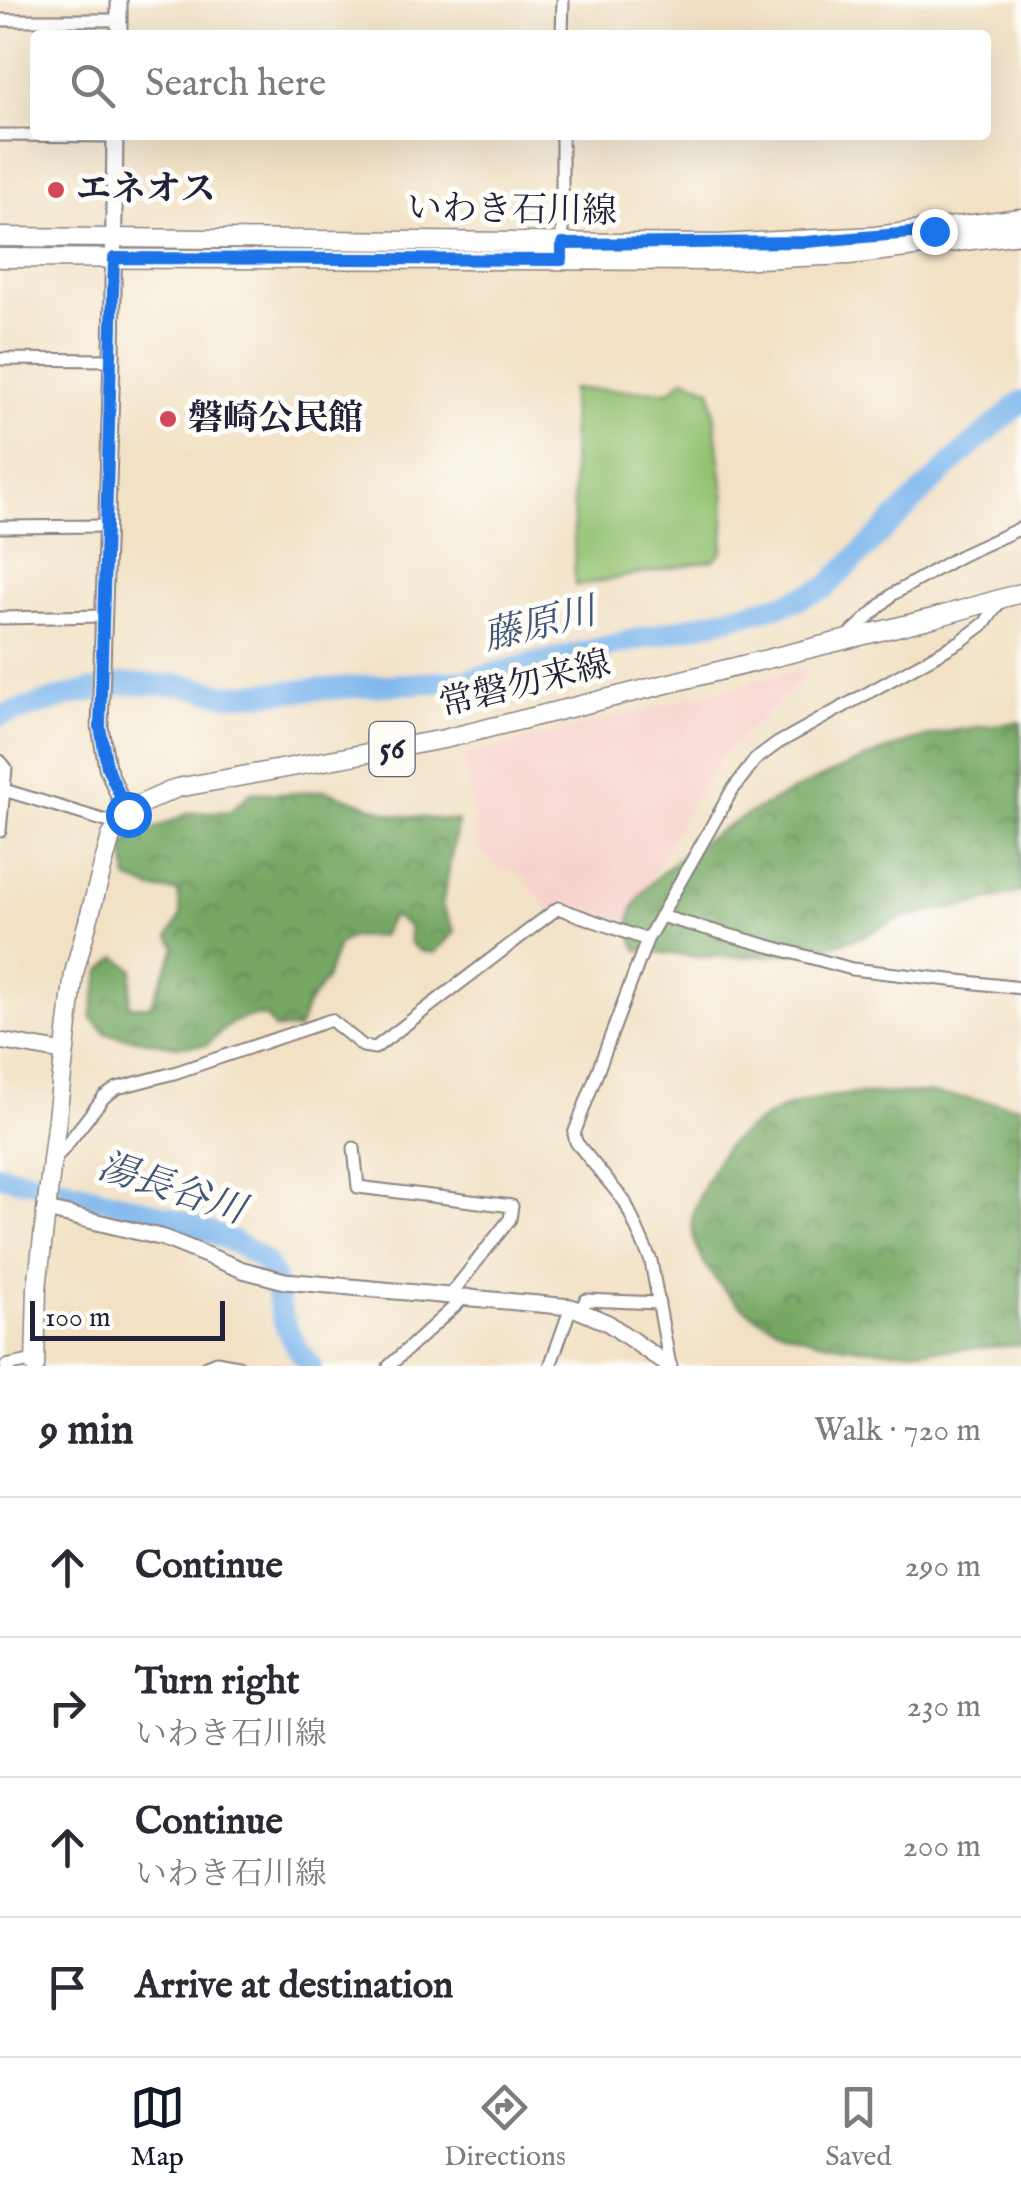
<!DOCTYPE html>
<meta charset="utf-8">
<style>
body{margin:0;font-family:"IM FELL English","Noto Serif JP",serif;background:#f7f7f7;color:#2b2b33}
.scale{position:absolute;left:30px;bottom:25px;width:195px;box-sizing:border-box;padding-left:10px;border:5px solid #22223b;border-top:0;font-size:28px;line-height:35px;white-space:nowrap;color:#22223b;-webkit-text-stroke:8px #fdfcf7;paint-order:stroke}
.stop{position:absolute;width:30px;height:30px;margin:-22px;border:8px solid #1a73e8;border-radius:50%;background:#fff}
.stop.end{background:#1a73e8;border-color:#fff;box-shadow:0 2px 10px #0008}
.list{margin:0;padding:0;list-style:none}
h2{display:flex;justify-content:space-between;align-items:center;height:130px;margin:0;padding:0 40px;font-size:42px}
h2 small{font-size:32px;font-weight:400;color:#7c7c81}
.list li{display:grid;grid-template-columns:65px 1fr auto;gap:30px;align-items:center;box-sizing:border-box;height:140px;padding:0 40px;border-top:2px solid #e1e1e2}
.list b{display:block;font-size:38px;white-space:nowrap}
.list p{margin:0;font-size:32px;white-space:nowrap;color:#7c7c81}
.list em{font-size:32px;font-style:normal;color:#7c7c81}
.icon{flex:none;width:55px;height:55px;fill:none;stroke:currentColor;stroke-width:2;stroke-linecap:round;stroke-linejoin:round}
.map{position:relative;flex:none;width:1021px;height:1366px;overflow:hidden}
.search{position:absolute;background:#fff;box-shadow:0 10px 40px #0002;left:30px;right:30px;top:30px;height:110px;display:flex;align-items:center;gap:25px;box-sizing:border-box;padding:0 35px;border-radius:10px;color:#7c7c81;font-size:38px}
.sheet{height:690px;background:#fff}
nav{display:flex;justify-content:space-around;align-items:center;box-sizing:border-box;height:140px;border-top:2px solid #e1e1e2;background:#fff;font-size:28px;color:#7c7c81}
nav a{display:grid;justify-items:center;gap:5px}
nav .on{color:#111827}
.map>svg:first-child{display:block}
.built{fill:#f7d0cb}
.forest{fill:url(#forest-crowns);stroke:#4c6550;stroke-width:2.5}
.garden{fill:#93c272;stroke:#5a7256;stroke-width:2.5}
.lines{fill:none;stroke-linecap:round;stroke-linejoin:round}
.river{stroke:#7cb6ed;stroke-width:22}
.minor-casing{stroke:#8a8280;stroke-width:15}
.tertiary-casing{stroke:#8a8280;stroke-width:19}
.primary-casing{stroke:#8a8280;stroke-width:21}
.minor{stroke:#fff;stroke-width:11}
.tertiary{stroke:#fff;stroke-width:15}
.primary{stroke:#fff;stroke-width:18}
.route{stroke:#1a73e8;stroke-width:12}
.poi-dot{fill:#d1495b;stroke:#fdfcf7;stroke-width:4}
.labels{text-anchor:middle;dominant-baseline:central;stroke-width:10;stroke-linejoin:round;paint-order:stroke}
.shield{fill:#fdfcf7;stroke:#646373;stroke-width:2.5}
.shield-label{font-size:32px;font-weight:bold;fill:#22223b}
.poi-label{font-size:35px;font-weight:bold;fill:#22223b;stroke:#fdfcf7;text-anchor:start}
.street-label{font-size:35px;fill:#22223b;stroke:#fdfcf7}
.water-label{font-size:38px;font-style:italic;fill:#425679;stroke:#fdfcf7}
</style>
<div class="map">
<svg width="1021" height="1366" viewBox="0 0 1021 1366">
<defs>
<pattern id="forest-crowns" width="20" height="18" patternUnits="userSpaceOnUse" patternTransform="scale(2.5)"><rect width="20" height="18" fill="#76a864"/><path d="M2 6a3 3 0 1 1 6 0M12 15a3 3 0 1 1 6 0" fill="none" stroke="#608854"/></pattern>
</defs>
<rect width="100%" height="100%" fill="#fdfcf7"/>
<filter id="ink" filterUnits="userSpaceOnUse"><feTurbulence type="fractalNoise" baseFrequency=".01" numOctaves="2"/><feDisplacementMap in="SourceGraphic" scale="20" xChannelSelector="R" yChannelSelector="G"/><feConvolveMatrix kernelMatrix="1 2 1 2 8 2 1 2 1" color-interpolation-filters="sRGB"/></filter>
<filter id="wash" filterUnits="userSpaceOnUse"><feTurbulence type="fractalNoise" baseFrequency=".0048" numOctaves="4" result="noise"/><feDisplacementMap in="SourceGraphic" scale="40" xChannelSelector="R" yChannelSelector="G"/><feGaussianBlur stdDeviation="2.25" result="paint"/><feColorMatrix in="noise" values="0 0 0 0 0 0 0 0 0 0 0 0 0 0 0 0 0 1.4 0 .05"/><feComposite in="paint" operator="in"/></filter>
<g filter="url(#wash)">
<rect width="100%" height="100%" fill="#f2e1c4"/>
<path class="built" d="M804,669V678L726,752L689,806L626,925L567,903L552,912L520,874L495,867L479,846L463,756Z"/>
<path class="forest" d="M1021,722V892L967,906L903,917L863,936L819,949L769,956L698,957L638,950C630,937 627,922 634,907C663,843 854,758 922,738C953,729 989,725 1021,722Z
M325,790L395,815L458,821L442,906L455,932L434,953L420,951L410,943L409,926L392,916L381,936L351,937L338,945L326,979L306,1007L298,1030L274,1029L267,1017C239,1014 226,1025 207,1045L176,1046L107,1034L91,1017L101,971L117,957L133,969L129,1006H150L176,947L169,937L181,915L178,892L152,889L128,879L123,843L189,813L230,811L252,792L286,794Z
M928,1093L1021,1106V1345C936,1350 844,1361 766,1322C733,1306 691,1260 692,1221C692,1207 717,1157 727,1146C737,1135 771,1113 784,1108C830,1090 880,1094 928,1093Z"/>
<path class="garden" d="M684,378L711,389L725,499L723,551L714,560L575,586L571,389L671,391Z"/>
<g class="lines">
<path class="river" d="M0,716L75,694L124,684L183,685L228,695L467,680L785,604L825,588L952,463L1021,402
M0,1175C62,1189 222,1222 264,1262C277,1275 275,1289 279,1305C285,1328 296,1349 311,1366"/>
</g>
</g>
<g filter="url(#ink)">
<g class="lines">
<g class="minor-casing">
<path id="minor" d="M0,20H120
M562,35L563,0
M0,135L115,136
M562,246V135
M0,359L112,360
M0,527L108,526
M0,618L105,616
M848,636L893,594L960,556L1021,528
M0,761L6,768L0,831
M4,790L106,821L127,815
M660,916L852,969L1021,988
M354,1148L358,1187L512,1206L510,1219L451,1294
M53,1162L104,1097L117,1088L174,1073L331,1020L363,1046L375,1048L558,908L647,940
M580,1310L586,1300L659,1303
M6,1366L35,1360
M206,1366L216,1362L238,1366
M389,1366L467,1295
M550,1366L571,1307
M670,1366L651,1261L625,1202L576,1142L574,1134L647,940L731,792L755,760L778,743L961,641L985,623L1001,600"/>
</g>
<g class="tertiary-casing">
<path id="tertiary" d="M119,35V0
M115,135L112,360L100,727L107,767L127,815
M0,1041L63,1052
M47,1210L164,1238L243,1270L285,1281L571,1307L608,1323L669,1366"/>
</g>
<g class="primary-casing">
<path id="primary" d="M0,237L719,244L875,236L1021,218
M0,258L711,261L849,255L1021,234
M35,1366L37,1288L74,973L111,836L127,815L141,804L177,788L444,739L933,618L1021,593"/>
</g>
<use href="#minor" class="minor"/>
<use href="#tertiary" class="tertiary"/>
<use href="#primary" class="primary"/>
</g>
</g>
<g class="lines" filter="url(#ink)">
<path class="route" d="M128,814L107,767L100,727L114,258L562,260V244L806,242L934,231"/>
</g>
<g class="poi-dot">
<circle cx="56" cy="190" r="10"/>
<circle cx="168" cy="419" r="10"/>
</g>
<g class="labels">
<rect class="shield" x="369.5" y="722" width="45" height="54" rx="8"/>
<g class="shield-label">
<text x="392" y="749">56</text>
</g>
<g class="poi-label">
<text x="76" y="190">エネオス</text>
<text x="188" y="419">磐崎公民館</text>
</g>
<g class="street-label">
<text transform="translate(512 211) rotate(1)">いわき石川線</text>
<text transform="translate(525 685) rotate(-14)">常磐勿来線</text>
</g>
<g class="water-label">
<text transform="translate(540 626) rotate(-14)">藤原川</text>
<text transform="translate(171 1190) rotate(18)">湯長谷川</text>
</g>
</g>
</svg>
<div class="scale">100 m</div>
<div class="stop" style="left:128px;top:814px"></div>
<div class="stop end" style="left:934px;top:231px"></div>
<div class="search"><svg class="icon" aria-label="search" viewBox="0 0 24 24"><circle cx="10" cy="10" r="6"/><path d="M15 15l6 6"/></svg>Search here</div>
</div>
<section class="sheet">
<h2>9 min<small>Walk · 720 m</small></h2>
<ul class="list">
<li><svg class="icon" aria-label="ahead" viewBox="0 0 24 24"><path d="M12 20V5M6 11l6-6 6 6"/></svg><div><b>Continue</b></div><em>290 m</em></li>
<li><svg class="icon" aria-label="right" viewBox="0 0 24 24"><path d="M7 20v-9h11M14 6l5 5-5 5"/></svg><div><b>Turn right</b><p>いわき石川線</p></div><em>230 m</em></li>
<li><svg class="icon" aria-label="ahead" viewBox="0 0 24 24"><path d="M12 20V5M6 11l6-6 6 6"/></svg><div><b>Continue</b><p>いわき石川線</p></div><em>200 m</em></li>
<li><svg class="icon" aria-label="arrive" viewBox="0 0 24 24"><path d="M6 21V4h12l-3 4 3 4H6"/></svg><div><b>Arrive at destination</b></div></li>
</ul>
</section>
<nav>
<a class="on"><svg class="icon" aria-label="map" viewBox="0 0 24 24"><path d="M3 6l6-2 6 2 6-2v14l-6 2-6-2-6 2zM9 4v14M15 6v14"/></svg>Map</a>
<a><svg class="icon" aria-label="directions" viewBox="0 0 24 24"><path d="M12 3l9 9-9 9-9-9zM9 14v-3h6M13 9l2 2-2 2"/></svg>Directions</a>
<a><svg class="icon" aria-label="saved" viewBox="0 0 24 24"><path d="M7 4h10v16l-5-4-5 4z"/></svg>Saved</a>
</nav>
